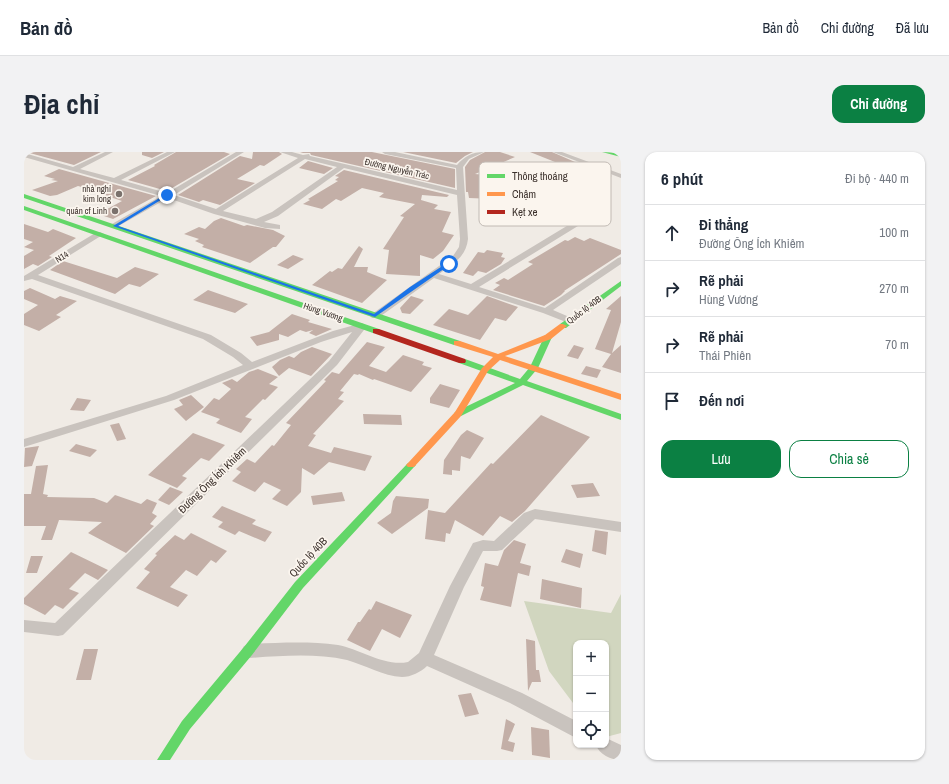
<!DOCTYPE html>
<html lang="vi">
<meta charset="utf-8">
<style>
body{margin:0;font-family:"Archivo Narrow",sans-serif;background:#f2f2f3;color:#1f2937}
.controls{position:absolute;right:12px;bottom:12px;display:grid;overflow:hidden;border-radius:8px;box-shadow:0 1px 3px #0004}
.controls button{width:36px;height:36px;display:grid;place-items:center;padding:0;border:0;border-bottom:1px solid #e0e1e3;background:#fff;color:#1f2937;font:20px sans-serif}
.stop{position:absolute;width:12px;height:12px;margin:-9px;border:3px solid #1a73e8;border-radius:50%;background:#fff}
.stop.end{background:#1a73e8;border-color:#fff;box-shadow:0 1px 4px #0008}
.list{margin:0;padding:0;list-style:none}
h2{display:flex;justify-content:space-between;align-items:center;height:52px;margin:0;padding:0 16px;font-size:17px}
h2 small{font-size:13px;font-weight:400;color:#747a83}
.list li{display:grid;grid-template-columns:26px 1fr auto;gap:12px;align-items:center;box-sizing:border-box;height:56px;padding:0 16px;border-top:1px solid #e0e1e3}
.list b{display:block;font-size:15px;white-space:nowrap}
.list p{margin:0;font-size:13px;white-space:nowrap;color:#747a83}
.list em{font-size:13px;font-style:normal;color:#747a83}
.actions{display:flex;gap:8px;padding:12px 16px}
.actions a{flex:1;padding:9px 0;border:1px solid #0b8043;border-radius:12px;text-align:center;font-size:14px;color:#0b8043}
.actions .main{background:#0b8043;color:#fff}
.icon{flex:none;width:22px;height:22px;fill:none;stroke:currentColor;stroke-width:2;stroke-linecap:round;stroke-linejoin:round}
.map{position:relative;flex:none;width:597px;height:608px;overflow:hidden;border-radius:12px}
header{display:flex;align-items:center;gap:24px;box-sizing:border-box;height:56px;padding:0 20px;background:#fff;border-bottom:1px solid #e0e1e3}
header strong{font-size:19px}
nav{display:flex;gap:22px;margin-inline-start:auto;font-size:14px}
.intro{display:flex;align-items:center;justify-content:space-between;box-sizing:border-box;height:96px;padding:0 24px}
h1{margin:0;font-size:28px}
.button{padding:10px 18px;border-radius:12px;background:#0b8043;color:#fff;font-size:14px;font-weight:700}
main{display:flex;gap:24px;padding:0 24px}
aside{flex:1;background:#fff;border-radius:12px;box-shadow:0 1px 3px #0004}
.map>svg:first-child{display:block}
.green{fill:#d1d6bf}
.building{fill:#c3afa7}
.lines{fill:none;stroke-linecap:round;stroke-linejoin:round}
.street{fill:#c9c3be;fill-rule:evenodd}
.fast{fill:#63d668;fill-rule:evenodd}
.slow{fill:#ff974d;fill-rule:evenodd}
.jam{fill:#b3261e;fill-rule:evenodd}
.route{fill:#1a73e8}
.poi-dot{fill:#7a716c;stroke:#fbf5ee;stroke-width:1.5}
.labels{text-anchor:middle;dominant-baseline:central;stroke-width:3.5;stroke-linejoin:round;paint-order:stroke}
.far-street-label{font-size:9px;fill:#3b302b;stroke:#fbf5ee}
.far-poi-label{font-size:9px;fill:#3b302b;stroke:#fbf5ee;text-anchor:end}
.street-label{font-size:11px;fill:#3b302b;stroke:#fbf5ee}
.key{fill:#fbf5ee;stroke:#c1bab4;stroke-width:1}
.key-label{font-size:11px;fill:#3b302b}
</style>
<header>
<strong>Bản đồ</strong>
<nav><a>Bản đồ</a><a>Chỉ đường</a><a>Đã lưu</a></nav>
</header>
<div class="intro"><h1>Địa chỉ</h1><a class="button">Chỉ đường</a></div>
<main>
<div class="map">
<svg width="597" height="608" viewBox="0 0 597 608">
<rect width="100%" height="100%" fill="#f0ebe5"/>
<path class="green" d="M597,442V581L582,585V491H552V555L525,519L500,449L587,461Z"/>
<path class="building" d="M2,0H77L50,13Z
M118,0H140L128,6L118,3Z
M152,0H200L206,2L143,39L104,28L131,14L130,13Z
M229,0H255L258,2L240,14L236,13L213,27L231,31L196,53L179,48L175,50L154,43L216,4L228,7Z
M276,0H348L431,17V36L287,3L286,1H279Z
M379,0H449L441,4L432,11Z
M461,0H476L491,5L451,22L472,24L473,39L471,47L445,46L444,40H442L441,15L446,8Z
M506,0H528L551,10L546,16Z
M284,9L309,16L300,22L275,16Z
M559,14L588,24L582,26L585,27L568,33L563,47L554,46L553,50L535,47L542,31L556,24L546,21Z
M35,17L132,44L89,67L74,62L98,49L77,42L80,41L54,34L33,43L26,44L8,38L34,29L27,28L31,27L20,24Z
M320,18L425,43L423,45L398,43L397,48L414,53L410,57L427,60L418,80L430,83L419,99L409,107L396,103V124L362,122L365,98L359,97L380,65L376,64L391,52L355,45L360,41L338,36L317,49L312,47L298,57L279,52L286,48L284,47L314,29L311,28L315,25L311,24Z
M197,66L220,74L223,73L249,78L261,84L252,95H249L226,111L178,95L180,93L171,89L175,87L160,82L175,75L181,77L190,69Z
M0,72L24,80L29,77L52,86L25,104L28,105L14,114L9,112L0,117V104L10,98L0,95L9,90L0,87Z
M551,85L560,89L566,86L597,98V102L540,139H541L537,143L520,154L469,138L476,133L471,131L480,126L484,128L509,112L504,110L541,88L544,89Z
M335,94L339,97L330,115H344L343,120L363,128L338,151L288,133L306,119L308,120L314,116L318,117Z
M463,98L479,101L477,105L481,106L477,112L462,121L454,119L449,124L439,121L454,100L460,101Z
M269,103L280,107L264,117L253,113Z
M39,109L93,126L111,115L135,122L116,135L105,132L91,142L26,118Z
M6,136L31,147L36,144L53,149L32,163L37,165L15,179L0,173V162L14,153L0,147V139Z
M184,138L224,152L211,161L169,148Z
M387,144L400,148L386,162L378,161L376,156Z
M463,144L494,155L482,169L471,166L456,188L409,173L425,157L444,163Z
M597,144V170L588,201L597,193V221L578,215L587,202L571,197L587,158L582,157Z
M268,162L286,168L284,170L308,177L292,184L285,181L289,178L282,180L276,178L264,185L255,182V188L233,194L226,185L245,180Z
M343,190L361,195L345,214L362,220L379,203L400,210L398,213L408,216L387,240L350,227L349,228L335,222L334,223L330,222L316,239L320,240L314,247L320,249L289,282L292,283L284,294L307,301L310,295L348,304L341,319L305,310L290,323L278,316L277,340L263,354L248,347L257,338L240,330L231,340L208,329L217,320L212,317L223,307L231,311L248,293L250,294L267,273L262,271L302,229L300,228L308,220L315,222Z
M550,193L560,196L554,207L543,204Z
M288,195L308,202L287,224L265,216L255,224L248,215L256,208L265,204L270,206L277,200Z
M562,214L577,218L573,226L557,222Z
M234,217L254,225L245,232L254,235L241,248L239,247L221,265L228,267L217,281L192,271L196,267L177,260L190,246L195,248L207,237L198,231L208,227L213,230L225,220Z
M416,232L436,238L425,256L406,251V246Z
M167,243L180,255L162,269L150,257L159,253L155,248Z
M53,246L67,248L60,259L46,258Z
M339,262L377,263L378,273L340,272Z
M517,263L566,285L501,359L488,370L476,364L459,384L431,368L426,382L422,381L421,390L401,387L404,358L421,361L467,311L469,312Z
M95,271L102,287L93,289L86,273Z
M443,278L460,286L446,307L437,304L436,319L428,318V323L419,322L420,308L437,283Z
M169,281L201,293L185,309L177,306L158,324L163,326L153,336L124,323Z
M52,292L73,298L66,305L45,299Z
M15,294L8,314L0,315L1,296Z
M24,313L19,342L24,343L23,345L70,346L83,351L91,343L117,352L123,347L133,351L128,361L133,364L126,372L130,374L102,401L64,381L78,370L35,368L28,388H17L22,374H0V342H7L12,314Z
M569,331L576,344L553,346L547,333Z
M146,335L159,340L145,353L134,348Z
M318,340L321,349L289,353L287,344Z
M372,344L405,347L404,356L368,382L353,371L367,361L369,349Z
M198,354L232,368L228,372L248,380L241,390L215,379L211,383L194,375L199,370L188,365Z
M571,378L584,380L582,403L568,399Z
M167,381L203,399L192,411L187,408L173,424L162,418L146,435L164,443L154,455L112,436L126,420L120,417L133,403L131,402L151,383L160,388Z
M490,388L502,392L496,411L507,414L505,424L494,421L487,455L456,448L460,435L457,434L461,411L474,414L480,398Z
M542,397L559,402L556,416L537,410Z
M47,400L84,418L74,428L61,421L45,437L55,441L39,457L31,453L21,463L0,452V446Z
M7,404H19L13,421H2Z
M518,427L558,436L557,456L516,447Z
M352,449L388,463L376,486L358,477L346,499L323,488L334,470H336L345,457L347,458Z
M502,487L511,489L512,518H515L517,530H508L504,539Z
M60,497H74L67,528H52Z
M447,541L455,562L441,565L434,543Z
M482,567L491,572L484,589L491,591L489,600L477,597Z
M507,575L525,578L526,606L508,603Z"/>
<g class="lines">
<path class="street" d="M81,0H89L56,17L90,26L143,0H151L97,28L143,41L212,0H220L150,43L192,57L274,6L256,0H268L279,3L285,2L286,4L433,38L432,16L361,2L358,0H371L433,13C441,4 448,0 460,0L445,7L439,15L444,87C442,105 429,112 415,122L447,132L556,66L568,40L572,38L576,40L562,69L455,135L521,156L594,106L597,105V112L529,158L550,167L552,169L547,172L519,161L410,126L354,166H348L346,164L348,162L429,104L435,95L436,87L433,43L320,16L254,64L240,70L256,73V77L241,76L190,62L144,46L91,76H88V72L137,44L0,5V1L49,15ZM281,7L313,15L248,60L232,67L199,59Z
M529,0H538L597,22V26Z
M73,80H76L80,82L14,123L187,183L217,201L228,210L309,179L338,171L343,174L313,213L39,483L34,484L0,480V468L31,471L305,209L328,180L297,190L150,248L0,295V287L142,244L219,213L209,205L179,187L8,127L0,129V124Z
M511,357L597,370V380L511,367L478,398L473,399H459L440,435L410,503L498,541L552,569V586L486,551L403,514C397,520 387,525 378,525C359,524 341,513 323,508C291,501 257,504 225,506L220,504L217,499L220,494L225,492C254,491 284,489 314,493C336,497 361,515 384,510L395,501L426,434L449,391L459,388L470,389L500,361Z
M582,586L597,593V608C587,608 575,602 572,593H582Z"/>
<path class="fast" d="M578,0L597,1V5Z
M0,42L436,189L437,191L433,193H430L0,46Z
M0,54L355,177L356,179L352,181H349L0,58Z
M597,129V134L542,176H536V172Z
M521,183H524L528,185L514,216L503,229L597,262V268L499,233L437,264H431L430,262L431,260L491,231L435,211L434,209L435,207H441L496,227L506,215Z
M387,310L392,313L390,315L279,436L228,503L166,577L146,608H133L158,569L220,495L271,430L384,311Z"/>
<path class="slow" d="M536,172H539L543,174L527,187L481,204L597,242V248L476,208L464,219L437,264L390,315H384L382,313L384,311L431,260L458,216L469,205L430,193V189H436L474,202L521,183Z"/>
<path class="jam" d="M349,177H355L441,207L442,209L441,211H435L349,181Z"/>
</g>
<path class="route" d="M142,42L145,43L94,74L350,162L386,135L423,111L427,112L351,165L89,74Z"/>
<g class="poi-dot">
<circle cx="95" cy="42" r="4"/>
<circle cx="91" cy="59" r="4"/>
</g>
<g class="labels">
<g class="far-street-label">
<text transform="translate(373 17) rotate(13)">Đường Nguyễn Trác</text>
<text transform="translate(38 105) rotate(-31)">N14</text>
<text transform="translate(560 158) rotate(-37)">Quốc lộ 40B</text>
<text transform="translate(299 160) rotate(19)">Hùng Vương</text>
</g>
<g class="far-poi-label">
<text x="87" y="37">nhà nghỉ<tspan x="87" dy="10">kim long</tspan></text>
<text x="83" y="59">quán cf Linh</text>
</g>
<g class="street-label">
<text transform="translate(188 328) rotate(-44)">Đường Ông Ích Khiêm</text>
<text transform="translate(284 405) rotate(-47)">Quốc lộ 40B</text>
</g>
</g>
<rect x="455" y="10" width="132" height="64" rx="6" class="key"/>
<rect x="463" y="22" width="18" height="4" fill="#63d668"/>
<rect x="463" y="40" width="18" height="4" fill="#ff974d"/>
<rect x="463" y="58" width="18" height="4" fill="#b3261e"/>
<g class="key-label">
<text x="488" y="28">Thông thoáng</text>
<text x="488" y="46">Chậm</text>
<text x="488" y="64">Kẹt xe</text>
</g>
</svg>
<div class="controls">
<button>+</button>
<button>−</button>
<button><svg class="icon" aria-label="locate" viewBox="0 0 24 24"><circle cx="12" cy="12" r="6"/><path d="M12 2v4M12 18v4M2 12h4M18 12h4"/></svg></button>
</div>
<div class="stop" style="left:425px;top:112px"></div>
<div class="stop end" style="left:143px;top:43px"></div>
</div>
<aside>
<h2>6 phút<small>Đi bộ · 440 m</small></h2>
<ul class="list">
<li><svg class="icon" aria-label="ahead" viewBox="0 0 24 24"><path d="M12 20V5M6 11l6-6 6 6"/></svg><div><b>Đi thẳng</b><p>Đường Ông Ích Khiêm</p></div><em>100 m</em></li>
<li><svg class="icon" aria-label="right" viewBox="0 0 24 24"><path d="M7 20v-9h11M14 6l5 5-5 5"/></svg><div><b>Rẽ phải</b><p>Hùng Vương</p></div><em>270 m</em></li>
<li><svg class="icon" aria-label="right" viewBox="0 0 24 24"><path d="M7 20v-9h11M14 6l5 5-5 5"/></svg><div><b>Rẽ phải</b><p>Thái Phiên</p></div><em>70 m</em></li>
<li><svg class="icon" aria-label="arrive" viewBox="0 0 24 24"><path d="M6 21V4h12l-3 4 3 4H6"/></svg><div><b>Đến nơi</b></div></li>
</ul>
<div class="actions"><a class="main">Lưu</a><a>Chia sẻ</a></div>
</aside>
</main>
